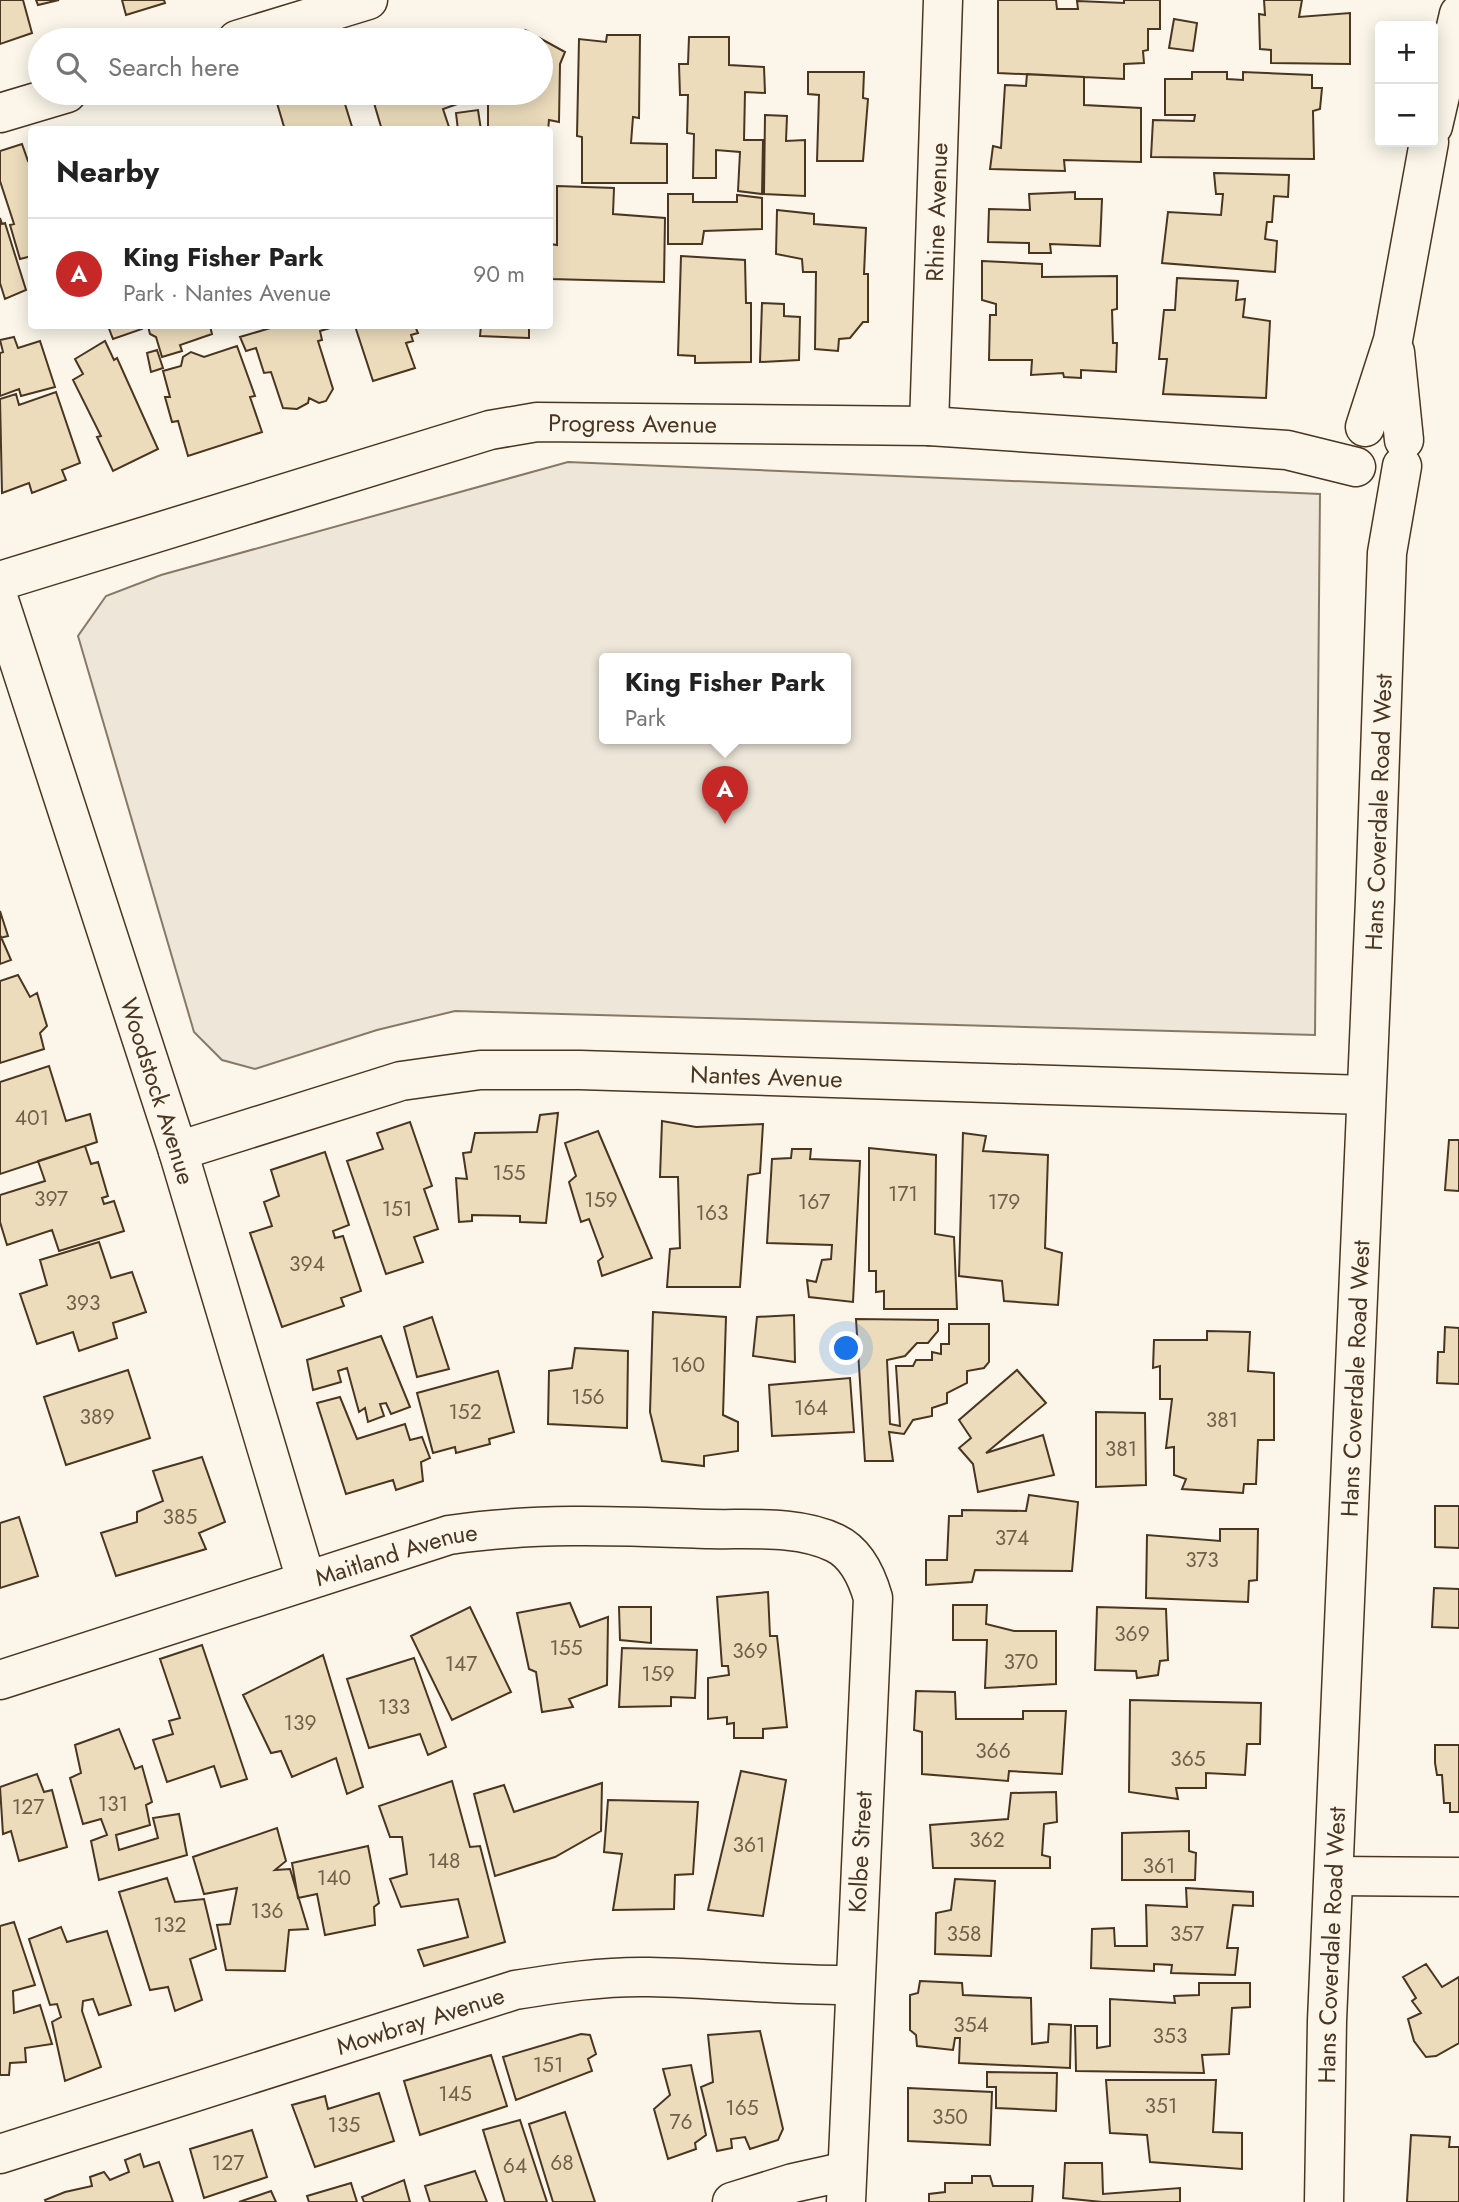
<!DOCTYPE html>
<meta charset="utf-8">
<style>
body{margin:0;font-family:Jost,sans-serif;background:#f6f6f6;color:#222}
.controls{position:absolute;right:21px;top:21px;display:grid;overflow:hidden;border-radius:7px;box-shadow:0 4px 18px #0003}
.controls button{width:63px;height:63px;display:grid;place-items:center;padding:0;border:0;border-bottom:2px solid #e0e0e0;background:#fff;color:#222;font:35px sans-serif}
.you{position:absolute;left:847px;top:1349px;width:24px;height:24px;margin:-18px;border:5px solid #fff;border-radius:50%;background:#1a73e8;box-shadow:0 0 0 10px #1a73e833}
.badge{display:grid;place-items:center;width:46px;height:46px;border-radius:50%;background:#c62828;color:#fff;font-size:23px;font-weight:700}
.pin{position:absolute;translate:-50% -58px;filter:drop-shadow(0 2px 4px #0008)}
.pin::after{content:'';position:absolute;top:37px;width:24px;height:21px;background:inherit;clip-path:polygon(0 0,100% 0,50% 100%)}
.popup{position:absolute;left:599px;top:653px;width:252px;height:91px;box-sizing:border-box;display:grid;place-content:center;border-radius:7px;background:#fff;filter:drop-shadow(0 2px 5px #0005);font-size:23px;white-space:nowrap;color:#767676}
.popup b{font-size:26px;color:#222}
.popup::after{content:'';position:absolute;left:50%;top:100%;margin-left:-14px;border:14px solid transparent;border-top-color:#fff}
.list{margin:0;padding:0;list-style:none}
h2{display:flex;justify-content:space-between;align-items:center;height:91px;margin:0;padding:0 28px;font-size:30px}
h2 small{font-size:23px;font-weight:400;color:#767676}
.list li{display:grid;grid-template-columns:46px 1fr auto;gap:21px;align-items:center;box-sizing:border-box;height:112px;padding:0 28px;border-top:2px solid #e0e0e0}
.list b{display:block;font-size:26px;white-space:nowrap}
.list p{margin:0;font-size:23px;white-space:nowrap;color:#767676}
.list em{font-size:23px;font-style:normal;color:#767676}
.icon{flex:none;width:38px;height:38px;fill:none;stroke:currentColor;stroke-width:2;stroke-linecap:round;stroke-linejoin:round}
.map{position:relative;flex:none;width:1459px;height:2202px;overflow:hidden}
.search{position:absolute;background:#fff;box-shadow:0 4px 18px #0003;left:28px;top:28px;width:525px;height:77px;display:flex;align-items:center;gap:18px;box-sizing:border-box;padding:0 24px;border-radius:38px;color:#767676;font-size:26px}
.panel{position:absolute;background:#fff;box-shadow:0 4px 18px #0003;left:28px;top:126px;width:525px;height:203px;border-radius:7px}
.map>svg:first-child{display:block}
.green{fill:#ede6d9;stroke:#887966;stroke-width:2;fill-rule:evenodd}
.building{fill:#ecdcbc;stroke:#4a3520;stroke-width:2}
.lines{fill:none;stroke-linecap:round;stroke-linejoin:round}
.minor-casing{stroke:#4a3520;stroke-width:41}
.minor{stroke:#fbf6e9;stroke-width:38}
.labels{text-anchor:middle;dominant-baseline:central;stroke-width:5;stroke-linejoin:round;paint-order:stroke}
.number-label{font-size:21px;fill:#725f47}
.street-label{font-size:24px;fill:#4a3520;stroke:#fbf6e9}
</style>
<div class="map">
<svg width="1459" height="2202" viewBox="0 0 1459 2202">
<rect width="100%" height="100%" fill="#fbf6e9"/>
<path class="green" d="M568,462L1320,494L1315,1035L455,1011L377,1030L255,1069L222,1060L194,1032L78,636L106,596L161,575ZM604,658H846V738H604Z"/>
<path class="building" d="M0,0H23L32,33L0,44Z
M36,0H59L38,5Z
M122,0H164L165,3L126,15Z
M998,0H1056L1057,9H1078L1077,1L1124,3V0H1160V29H1148V50L1143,51L1144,63L1124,64V79L998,73Z
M1264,0H1302L1299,17L1350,13V64L1271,63V50L1260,49L1259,14L1265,15Z
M1174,19L1197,23L1193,51L1169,48Z
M525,30L565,52L560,64L559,122L549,120L548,130H488V93H541V40H519Z
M607,35H640L639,118L633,117L631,143L667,144V183H582V137L577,136L579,39L606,42Z
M689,37H729V65L764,67L765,93L745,92L744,140H763L762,194L738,191L740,152L716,150V178H693L694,134L687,133L688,95H680L679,64H688Z
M808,72H864L863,98L868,99L863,161H817L819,95L808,94Z
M1192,72H1227V79L1243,80V72L1312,75V88H1322L1320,109L1313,111L1314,159L1151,157L1153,120L1194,121L1195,115H1165V79H1192Z
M1027,74L1084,77V105L1141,108V162L1064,160L1065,171L990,169L993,146L1001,148L1005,85L1026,86Z
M274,93H335L338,102L344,101L353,130H285Z
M371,93H457L460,103L443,109L450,130H382Z
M478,110L481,130H458L456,113Z
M765,115L787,116L786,141L805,140V196L764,194Z
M22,144L28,161L32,160V256L20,259L10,225L14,224L0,181V151Z
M1214,173L1289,175L1288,197L1274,196L1272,222H1267L1265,239L1277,241L1275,272L1162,263L1168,212L1221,215L1223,194H1216Z
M557,186L614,188L613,214L665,218L664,282L550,279V244L557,245Z
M1075,192V199H1102L1100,246L1050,244L1051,253H1029V243L988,242L989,209L1030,210L1029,194Z
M668,194H693V202H737V195L762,198V229L704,231L702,244H668Z
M777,210L814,214V224L866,228L864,274H868V322H863L850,338L839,339L838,351L815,349L816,272H803L802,259L776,254Z
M0,218L2,224L5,223L26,290L5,299L0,283Z
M681,256L745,260L746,303H751V362L695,363V356L678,355Z
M982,261L1042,264V277L1117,276V309L1112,310L1113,343H1117L1116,372L1081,370V378L1064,377L1063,373L1031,375L1032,360H989L990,315H996V304L982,300Z
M1177,278L1238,281L1236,300L1245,299L1243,317L1270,321L1266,398L1163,394L1167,359H1159L1164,310H1175Z
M762,303L784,304V316L800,317L799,360L760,362Z
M108,326H141L142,329L113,339Z
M148,326H210L212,334L180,345L182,351L162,357L156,337L150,334Z
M277,326H337L320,331L322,340L318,341L333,389L326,401L319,403L309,398L308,403L297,409L283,408L271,372L264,373L256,348L246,351L240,337Z
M355,326H415L418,333L411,335L413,341L406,343L415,368L373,381Z
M481,326H529V338L480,336Z
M14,337L18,348L40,341L55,387L21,396L19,389L0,396V353L3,352L0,340Z
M105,341L114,360L117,358L158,449L113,471L97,437L101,436L73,380L83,374L75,359Z
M237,346L255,396L250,397L262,432L188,456L178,421L172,422L165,397H170L163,371L181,366L183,357L191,352L204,357Z
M157,350L163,368L151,372L147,353Z
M56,392L80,463L62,470L66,480L32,493L29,483L2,493L0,399L16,394L19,405Z
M0,911L8,936L0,938Z
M1,937L11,960L0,964V938Z
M18,975L30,997L37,993L47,1026L40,1033L44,1049L0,1063V981Z
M49,1066L66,1121L90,1114L97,1142L0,1174V1082Z
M558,1113L546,1223L520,1222V1216L472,1215V1221L459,1222L456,1178L467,1179L463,1153L471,1152L475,1133L537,1132L540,1115Z
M662,1121L696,1127L763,1124L760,1173L748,1175L740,1287H667L670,1249L680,1248L678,1177H660Z
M410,1122L432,1186L424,1189L438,1229L414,1237L423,1262L386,1274L347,1161L383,1149L377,1133Z
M598,1131L652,1258L602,1276L598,1261L603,1257L589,1219L581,1222L569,1182L576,1176L565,1143Z
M963,1133L986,1136L983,1151L1048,1155L1045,1248L1062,1253L1058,1305L1004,1301L1002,1281L959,1276Z
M1449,1140H1459V1191L1445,1190Z
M85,1146L91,1164L98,1162L108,1196L102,1198L104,1204L114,1201L124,1231L59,1251L52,1230L7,1245L0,1222V1195L45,1181L38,1161Z
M869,1148L936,1155L935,1234L954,1237L957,1309H884V1291L876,1292V1271H869Z
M792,1149H811L810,1159L860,1161L853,1302L809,1297L807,1280L816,1282L822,1260L831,1259L832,1245L767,1243L772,1159L791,1158Z
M325,1152L349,1225L333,1231L335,1238L343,1236L361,1291L341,1298L344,1306L282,1327L250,1233L272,1226L264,1202L279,1196L271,1170Z
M99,1242L111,1278L132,1272L146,1312L113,1323L117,1338L79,1351L73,1332L37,1344L20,1294L47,1285L40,1260Z
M653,1312L726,1317L723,1415L738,1422V1451L704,1456V1466L662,1461L650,1412Z
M794,1315L795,1362L753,1356L757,1317Z
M432,1317L449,1369L417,1377L404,1327Z
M856,1319L938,1320V1331L928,1343H917L905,1356L887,1360L890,1424L900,1426L896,1366H913L916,1360H932V1352L941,1354V1344H949V1324H989V1362L984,1368L967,1371V1383L947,1393V1403L932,1408V1416L913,1420L904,1434L889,1432L893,1461H865Z
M1445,1327L1459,1328V1384L1437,1383L1438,1352H1444Z
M1207,1331L1250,1332L1248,1371L1274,1373V1440H1258L1256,1484H1244L1243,1493L1182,1489L1186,1479L1174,1475V1447L1166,1448L1172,1399H1160V1366L1153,1368L1154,1340H1207Z
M381,1336L410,1407L391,1414L386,1403L380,1404L384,1416L368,1422L365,1408L359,1412L347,1368L338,1371L341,1382L313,1390L307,1360Z
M575,1348L628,1351L627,1428L548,1424L549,1371L572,1368Z
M128,1370L150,1438L66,1465L44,1397Z
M1017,1370L1046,1403L986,1453L1043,1435L1054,1475L978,1492L973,1464L959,1448L971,1438L959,1420Z
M498,1371L514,1432L489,1439L490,1444L456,1453L455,1447L433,1453L417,1393Z
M850,1378L854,1432L772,1436L769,1385Z
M340,1397L357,1439L405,1424L410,1440L422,1437L430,1458L421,1462L423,1481L396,1490L393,1480L346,1494L317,1403Z
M1096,1412L1145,1413L1146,1485L1096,1487Z
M202,1457L225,1522L199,1533L206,1549L116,1576L101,1533L137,1522V1512L163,1501L153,1471Z
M1029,1495L1078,1502L1072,1571L975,1570L972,1582L926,1585V1560H947L949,1516H962V1510L1026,1511Z
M1435,1506H1459V1548L1435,1547Z
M19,1517L38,1576L0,1588V1523Z
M1220,1529H1258L1257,1580L1249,1581L1248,1602L1146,1598L1147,1535L1220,1541Z
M1434,1588L1459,1589V1628L1432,1627Z
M768,1592L770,1636H777L787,1727L763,1729V1738H734V1723L727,1724V1717L708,1719V1678L729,1675L728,1666H722L717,1597Z
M570,1603L580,1627L608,1617L607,1685L569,1699L573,1707L542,1712L536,1672L529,1669L517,1613Z
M953,1605H987L986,1624L1014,1631H1056V1684L985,1688L987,1640H953Z
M470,1607L511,1692L452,1720L411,1636Z
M619,1607H651V1643L620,1640Z
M1097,1607L1166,1609L1168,1660L1160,1661L1158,1675L1137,1678L1136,1671L1095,1670Z
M202,1645L247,1779L221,1787L214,1766L167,1782L153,1740L173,1734L169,1721L180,1718L160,1659Z
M622,1648L697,1650L695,1698L671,1697V1706L619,1707Z
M323,1655L363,1787L347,1794L336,1758L292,1777L281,1751L271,1753L243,1695Z
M414,1658L446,1747L428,1755L420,1734L369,1748L347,1679Z
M916,1691L955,1692L956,1719H1023V1711H1066L1062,1774L1009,1771L1008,1781L922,1774V1732L914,1730Z
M1130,1700L1261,1703L1260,1744H1247L1245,1775L1206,1773V1788H1176L1178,1799L1129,1792Z
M119,1729L135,1769L142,1766L152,1802L146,1805L150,1825L116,1835L119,1850L158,1838L153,1818L179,1814L187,1855L99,1880L91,1841L107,1835L101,1819L83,1824L70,1778L81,1773L75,1745Z
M1435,1745H1459V1812H1450V1803H1444L1442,1775H1437L1435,1763Z
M741,1771L786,1780L763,1916L708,1910Z
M37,1774L44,1792L52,1790L67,1847L19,1861L11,1831L3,1834L0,1787Z
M452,1781L470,1847L480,1846L505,1942L424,1966L418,1950L468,1937L458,1899L401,1907L390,1879L407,1874L402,1837H390L379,1806Z
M602,1783L601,1831L555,1857L495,1876L474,1794L504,1785L514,1812Z
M1056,1792L1057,1822L1044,1824L1042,1855L1050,1857V1868H933L930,1825L1008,1819L1011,1793Z
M608,1800L698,1802L693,1874L675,1875L674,1909L613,1910L622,1854L604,1852Z
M277,1828L286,1861L275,1870L290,1869L308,1929L289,1930L285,1971L226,1970L217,1925L230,1924L237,1888L204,1894L193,1857Z
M1189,1831V1851L1196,1853L1195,1880H1122V1833Z
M368,1846L379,1903L374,1907L375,1925L325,1935L317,1894L298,1898L292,1863Z
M167,1878L175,1902L204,1899L216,1949L190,1959L202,2000L175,2011L168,1987L150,1990L119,1892Z
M955,1879L995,1881L991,1956L935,1954L936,1913L951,1910Z
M1186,1888L1253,1892V1906L1233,1905L1227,1948H1238L1235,1975L1171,1973L1172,1965L1154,1964V1971L1091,1968L1092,1929L1114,1928L1115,1946H1147L1146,1905L1187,1907Z
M14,1922L35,1985L13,1991L14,2013L40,2005L52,2044L25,2048L26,2062L10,2063L9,2075H0V1926Z
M61,1927L67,1942L107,1931L131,2005L99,2015L93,1999L83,2001L82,2011L101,2067L65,2081L52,2022L61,2017L57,2004L50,2005L29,1939Z
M1426,1964L1442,1987L1459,1977V2043L1436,2056L1426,2057L1414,2041L1408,2019L1421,2013L1412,2001L1416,1998L1403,1977Z
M920,1981L962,1983L963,1995L1031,1998L1032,2044L1048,2042L1049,2024L1071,2025L1070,2068L959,2063L960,2038H955L953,2050L917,2046L916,2035L910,2030V1995L918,1993Z
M1199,1983H1250V2007L1232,2008L1229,2054L1202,2055L1204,2073L1076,2071L1075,2026H1097V2048L1110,2046V1999L1175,2003L1174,1996L1199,1995Z
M760,2031L783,2129L778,2140L750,2149L745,2137L731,2139L732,2148L717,2151L701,2087L713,2082L708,2035Z
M581,2034L590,2035L596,2054L588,2059L592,2071L516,2100L503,2057Z
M491,2055L507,2106L420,2135L404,2081Z
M691,2065L706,2135L695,2143L696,2149L668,2159L654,2109L670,2095L663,2069Z
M987,2072L1057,2073L1056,2111L996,2108V2087H987Z
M1106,2080H1216L1213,2132L1242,2133V2169L1150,2162L1147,2135L1110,2133Z
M908,2088L992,2092L990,2145L908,2141Z
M379,2093L394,2141L315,2167L292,2105L325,2096L328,2109Z
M565,2112L595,2202H553L529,2124Z
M520,2120L547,2202H505L483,2130Z
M252,2130L267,2177L204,2198L190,2149Z
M1411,2135L1450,2137L1449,2147H1459V2202H1407Z
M140,2154L144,2167L159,2162L173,2202H46L45,2200L65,2192L92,2186L90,2177L104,2172L110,2180L129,2172L125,2160Z
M1065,2163H1102L1103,2194L1180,2188V2202H1102L1063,2198Z
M475,2171L487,2202H430L425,2186Z
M972,2176H990L993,2186H1033L1032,2202H929V2194L945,2192V2183H972Z
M404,2180L410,2202H364L362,2197Z
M351,2183L357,2202H309L307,2196Z
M271,2191L276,2202H239Z"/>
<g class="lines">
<g class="minor-casing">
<g id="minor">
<path d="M237,40L368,0"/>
<path d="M0,113L67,93"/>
<path d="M1433,126L1459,14"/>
<path d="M1395,352L1404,440"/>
<path id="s1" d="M929,426L943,0"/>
<path d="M1365,427L1393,340L1429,142"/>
<path id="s2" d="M0,581L490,430L537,422L929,426L1287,450L1356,467"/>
<path id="s3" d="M0,603L178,1151L306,1580"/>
<path id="s4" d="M178,1151L401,1081L480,1070H580L1366,1095"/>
<path id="s5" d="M0,1680L449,1535C535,1522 622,1526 709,1529C749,1530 798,1525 835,1543C856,1553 867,1577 873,1598L846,2202"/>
<path d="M1334,1876L1459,1877"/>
<path id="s6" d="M0,2154L515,1990C559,1983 604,1976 649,1977C718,1978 785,1986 854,1985"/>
<path d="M732,2202L793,2183L847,2171"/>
<path id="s7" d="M1324,2202L1327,2021L1375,900L1387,553L1402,466"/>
</g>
</g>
<use href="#minor" class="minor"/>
</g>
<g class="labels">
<g class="number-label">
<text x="32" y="1118">401</text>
<text x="509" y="1173">155</text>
<text x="903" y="1194">171</text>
<text x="51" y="1199">397</text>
<text x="601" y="1200">159</text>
<text x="814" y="1202">167</text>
<text x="1004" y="1202">179</text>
<text x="397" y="1209">151</text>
<text x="712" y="1213">163</text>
<text x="307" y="1264">394</text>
<text x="83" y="1303">393</text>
<text x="688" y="1365">160</text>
<text x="588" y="1397">156</text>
<text x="811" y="1408">164</text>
<text x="465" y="1412">152</text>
<text x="97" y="1417">389</text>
<text x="1222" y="1420">381</text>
<text x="1121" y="1449">381</text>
<text x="180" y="1517">385</text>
<text x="1012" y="1538">374</text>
<text x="1202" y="1560">373</text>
<text x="1132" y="1634">369</text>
<text x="566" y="1648">155</text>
<text x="750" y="1651">369</text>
<text x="1021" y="1662">370</text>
<text x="461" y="1664">147</text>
<text x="658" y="1674">159</text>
<text x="394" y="1707">133</text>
<text x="300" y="1723">139</text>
<text x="993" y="1751">366</text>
<text x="1188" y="1759">365</text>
<text x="113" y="1804">131</text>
<text x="28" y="1807">127</text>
<text x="987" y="1840">362</text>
<text x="749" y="1845">361</text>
<text x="444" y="1861">148</text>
<text x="1159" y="1866">361</text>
<text x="334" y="1878">140</text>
<text x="267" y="1911">136</text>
<text x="170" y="1925">132</text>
<text x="964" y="1934">358</text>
<text x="1187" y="1934">357</text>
<text x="971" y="2025">354</text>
<text x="1170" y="2036">353</text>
<text x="548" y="2065">151</text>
<text x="455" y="2094">145</text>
<text x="1161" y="2106">351</text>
<text x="742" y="2108">165</text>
<text x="950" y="2117">350</text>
<text x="681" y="2122">76</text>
<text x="344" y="2125">135</text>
<text x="228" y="2163">127</text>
<text x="562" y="2163">68</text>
<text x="515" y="2166">64</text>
</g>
<g class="street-label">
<text stroke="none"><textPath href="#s1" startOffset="214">Rhine Avenue</textPath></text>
<text stroke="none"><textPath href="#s2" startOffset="656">Progress Avenue</textPath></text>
<text stroke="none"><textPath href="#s7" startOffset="1391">Hans Coverdale Road West</textPath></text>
<text stroke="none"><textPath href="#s4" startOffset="600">Nantes Avenue</textPath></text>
<text stroke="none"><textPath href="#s3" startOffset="513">Woodstock Avenue</textPath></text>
<text stroke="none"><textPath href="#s7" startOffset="824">Hans Coverdale Road West</textPath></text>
<text stroke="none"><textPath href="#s5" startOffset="416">Maitland Avenue</textPath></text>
<text transform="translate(860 1852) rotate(-87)">Kolbe Street</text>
<text stroke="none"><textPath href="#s7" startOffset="257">Hans Coverdale Road West</textPath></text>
<text stroke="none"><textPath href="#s6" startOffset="441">Mowbray Avenue</textPath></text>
</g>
</g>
</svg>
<div class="controls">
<button>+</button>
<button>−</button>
</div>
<div class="you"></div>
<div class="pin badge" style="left:725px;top:824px">A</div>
<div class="popup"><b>King Fisher Park</b>Park</div>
<div class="search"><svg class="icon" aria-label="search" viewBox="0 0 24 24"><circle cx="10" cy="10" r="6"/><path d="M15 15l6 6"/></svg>Search here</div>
<section class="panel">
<h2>Nearby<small></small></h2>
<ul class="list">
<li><span class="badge">A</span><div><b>King Fisher Park</b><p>Park · Nantes Avenue</p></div><em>90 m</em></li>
</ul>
</section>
</div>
